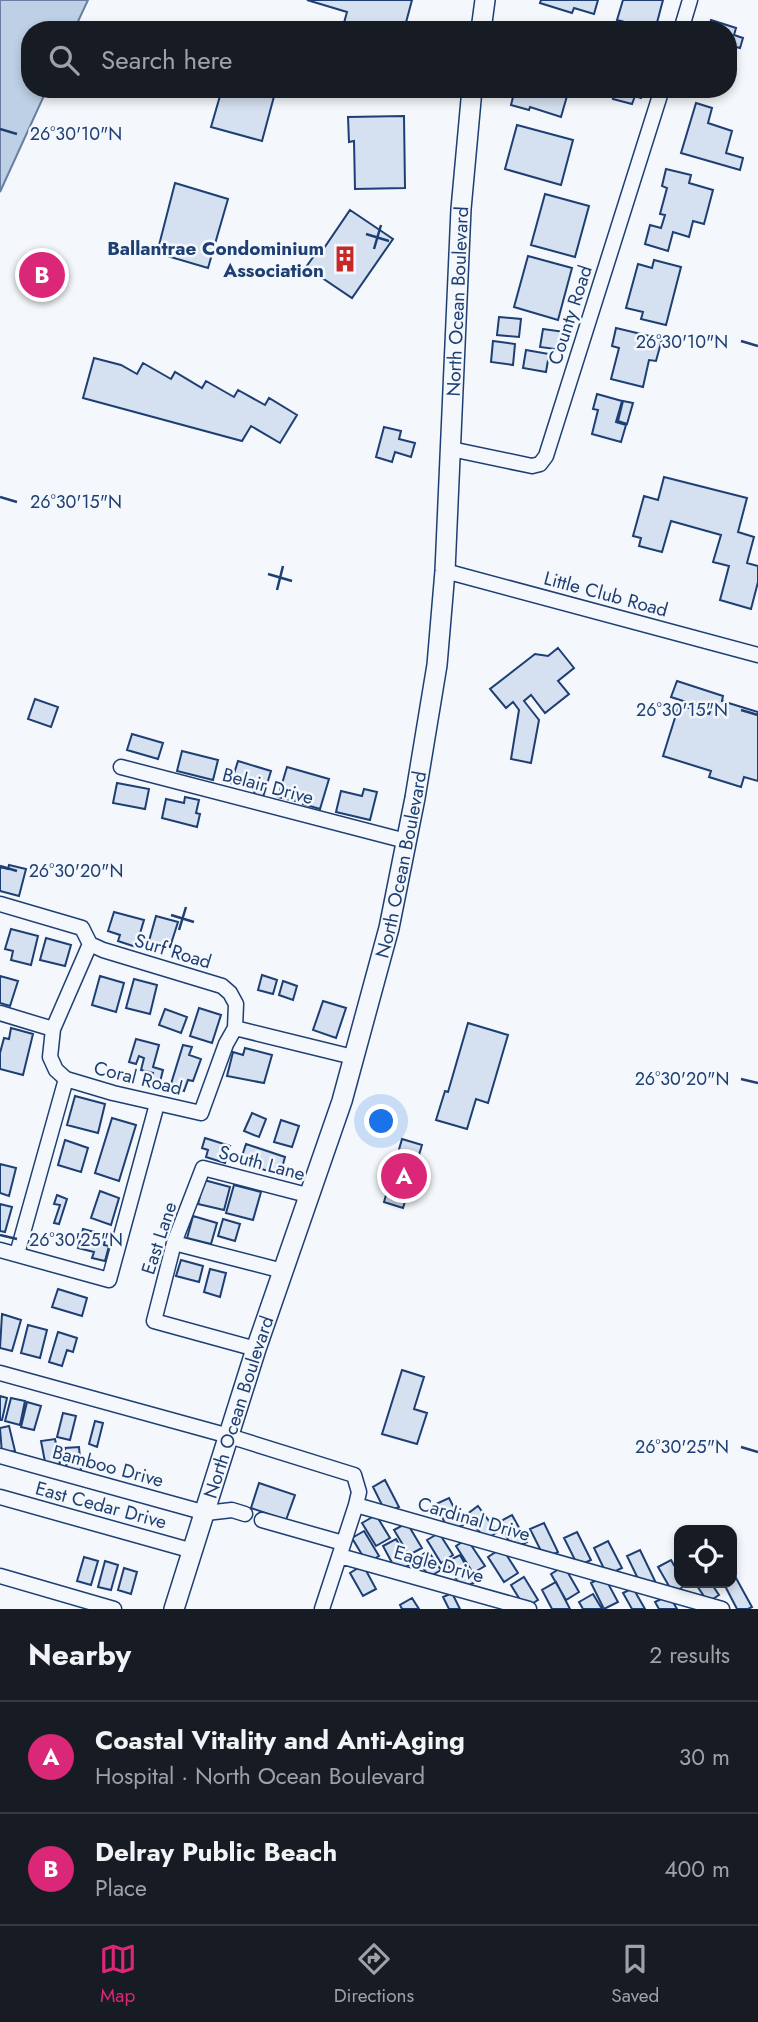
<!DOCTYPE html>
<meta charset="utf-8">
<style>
body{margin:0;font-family:Jost,sans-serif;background:#20242c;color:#f1f3f6}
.controls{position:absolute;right:21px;bottom:21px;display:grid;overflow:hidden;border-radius:14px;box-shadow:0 4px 10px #0003}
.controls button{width:63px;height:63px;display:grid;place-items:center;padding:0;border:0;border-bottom:2px solid #363941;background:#171b24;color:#f1f3f6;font:35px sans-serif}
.you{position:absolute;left:382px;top:1122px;width:24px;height:24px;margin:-18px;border:5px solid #fff;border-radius:50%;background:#1a73e8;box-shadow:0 0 0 10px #1a73e833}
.badge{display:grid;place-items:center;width:46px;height:46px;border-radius:50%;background:#db2777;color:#fff;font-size:23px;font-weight:700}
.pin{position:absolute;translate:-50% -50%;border:4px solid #fff;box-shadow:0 2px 7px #0006}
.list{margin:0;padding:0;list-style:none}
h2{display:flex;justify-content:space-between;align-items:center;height:91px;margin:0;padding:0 28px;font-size:30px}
h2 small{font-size:23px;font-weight:400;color:#9ea1a6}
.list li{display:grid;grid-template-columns:46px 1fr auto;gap:21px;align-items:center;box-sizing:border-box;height:112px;padding:0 28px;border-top:2px solid #363941}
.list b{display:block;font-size:26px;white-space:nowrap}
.list p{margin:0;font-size:23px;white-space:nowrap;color:#9ea1a6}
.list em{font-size:23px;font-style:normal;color:#9ea1a6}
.icon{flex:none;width:38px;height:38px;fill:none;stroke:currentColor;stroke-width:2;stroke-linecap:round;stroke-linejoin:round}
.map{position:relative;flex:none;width:758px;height:1609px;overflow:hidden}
.search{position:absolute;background:#171b24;box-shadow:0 4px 10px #0003;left:21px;right:21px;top:21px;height:77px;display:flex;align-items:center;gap:18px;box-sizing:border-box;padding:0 24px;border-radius:28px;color:#9ea1a6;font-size:26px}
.sheet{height:315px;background:#171b24}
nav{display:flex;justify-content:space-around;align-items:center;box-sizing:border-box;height:98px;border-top:2px solid #363941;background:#171b24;font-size:19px;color:#9ea1a6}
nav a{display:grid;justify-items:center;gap:4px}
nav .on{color:#db2777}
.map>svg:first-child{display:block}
.water{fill:#bed0e5;stroke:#687fa3;stroke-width:2}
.building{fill:#d5e0f0;stroke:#1d3f73;stroke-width:2}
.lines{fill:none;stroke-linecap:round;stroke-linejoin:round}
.minor-casing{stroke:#1d3f73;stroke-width:17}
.secondary-casing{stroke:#1d3f73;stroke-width:22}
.minor{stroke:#f4f7fb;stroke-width:14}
.secondary{stroke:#f4f7fb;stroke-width:19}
.ticks{fill:none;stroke:#1d3f73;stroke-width:2.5}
.labels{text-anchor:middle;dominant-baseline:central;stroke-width:5;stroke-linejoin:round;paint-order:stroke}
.poi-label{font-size:19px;font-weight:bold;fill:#1d3f73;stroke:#f4f7fb;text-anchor:end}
.street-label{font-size:19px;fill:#1d3f73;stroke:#f4f7fb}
.ticks-label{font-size:18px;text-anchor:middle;fill:#1d3f73;stroke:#f4f7fb;stroke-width:5;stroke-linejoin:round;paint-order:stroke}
</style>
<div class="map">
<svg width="758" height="1609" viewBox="0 0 758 1609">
<rect width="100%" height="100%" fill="#f4f7fb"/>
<path class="water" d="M0,0H88L74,30H30V89H47L0,192Z"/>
<path class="building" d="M307,0H412L404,30H342L347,12Z
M541,0H598L594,14L574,8L572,13L540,3Z
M623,0H663L655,30L617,20Z
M711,20L736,28L734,35L743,38L740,48L728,45V30H708Z
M541,23L564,30H540Z
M222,89H276L262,141L211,127Z
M515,89L530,93L531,89H569L561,117L530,107L529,110L511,105Z
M606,89H644L641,98L635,96L632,104L613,99L615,92Z
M696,103L712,108L708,123L732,131L726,153L743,158L740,170L681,153Z
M404,116L405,188L355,189L354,141L349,142L348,117Z
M517,125L573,140L561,185L505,169Z
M666,169L691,175L689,183L713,190L704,224L693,221L689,237L673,232L668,251L645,244L650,225L661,228L665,215L660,214L667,188L662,186Z
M175,183L228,199L208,268L157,253Z
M545,194L589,206L575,257L531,245Z
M350,210L393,239L352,298L306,267L319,249L322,251Z
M528,256L572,268L558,320L514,307Z
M654,260L681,267L666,325L641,319L643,312L626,308L638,264L652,268Z
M499,317L521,319L519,337L497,335Z
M616,328L662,339L656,361L649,360L643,387L611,379L619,348L612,346Z
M543,329L565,332L562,350L540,347Z
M493,341L515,344L513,365L491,362Z
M526,350L549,354L546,372L523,368Z
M94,358L121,365L137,374L143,363L171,379L175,372L202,388L206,381L234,397L238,390L265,405L269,398L297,415L280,443L251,426L242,441L83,398Z
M597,394L622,401L616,422L626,425L621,442L592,434L598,410L593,409Z
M623,401L633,403L627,424L618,421Z
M384,427L401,431L399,439L415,443L411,457L395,452L392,462L376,457Z
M664,477L747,498L738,532L754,537L747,563L758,566V582L751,609L720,600L729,566L713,562L721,535L671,521L662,552L639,546L641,538L633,536L644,496L658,500Z
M558,648L574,668L558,681L569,694L545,713L531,695L524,701L539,720L531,763L511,759L519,710L513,702L506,708L490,689L535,654L548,656Z
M677,681L723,696L722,701L758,712V781L744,777L741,787L709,777L711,771L663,756L679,705L709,714L711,710L671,697Z
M35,699L58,707L51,727L28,719Z
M132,734L163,743L158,759L127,750Z
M182,751L218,760L213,780L177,771Z
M238,761L271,771L263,797L254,794L255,790L231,783Z
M287,767L329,779L320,809L303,804L305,798L297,795L295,801L278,797Z
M117,783L149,789L145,809L113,803Z
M364,789L377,792L370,820L336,812L341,791L362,796Z
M185,797L199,800L196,813L200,814L197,827L162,818L166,799L184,803Z
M9,865L26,869L19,896L0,891V867L8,869Z
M114,912L144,920L136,947L118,941L120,935L108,931Z
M156,916L178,922L170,947L149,941Z
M11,929L38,936L31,965L11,960L13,951L5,949Z
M46,938L71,945L65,966L40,960Z
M262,975L277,980L273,994L258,990Z
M0,976L18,981L10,1006L0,1003Z
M100,976L124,983L116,1012L92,1005Z
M134,979L157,985L150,1014L126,1008Z
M283,981L297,986L293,1000L279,995Z
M323,1001L346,1008L336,1038L313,1030Z
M199,1008L221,1015L212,1043L190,1036Z
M165,1009L187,1017L181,1033L159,1025Z
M468,1023L508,1035L488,1103L476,1099L467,1129L436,1120L445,1091L448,1092Z
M11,1028L33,1034L23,1075L0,1069V1053L4,1038L9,1039Z
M136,1039L159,1045L153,1067L163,1070L160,1082L152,1080L153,1073L141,1070L144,1058L139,1056L136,1064L129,1062Z
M183,1045L192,1047L189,1055L201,1059L193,1081L188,1080L184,1091L170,1087Z
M245,1048L272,1055L264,1083L227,1076L233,1052L243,1055Z
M75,1096L105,1104L98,1133L67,1125Z
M252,1113L266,1119L259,1137L244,1131Z
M112,1118L136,1125L119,1181L95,1173Z
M281,1120L299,1126L292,1147L274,1142Z
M205,1138L230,1146L225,1163L206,1157L208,1150L202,1148Z
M402,1139L422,1145L403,1208L384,1202Z
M65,1140L88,1148L81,1172L58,1165Z
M246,1144L285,1157L280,1175L240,1162Z
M0,1164L16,1168L9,1196L0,1193Z
M204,1180L230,1187L224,1210L198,1204Z
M234,1185L261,1192L253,1220L226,1213Z
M100,1191L119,1198L111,1225L91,1218Z
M57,1195L67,1199L59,1224L54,1223L60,1205L54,1204Z
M0,1204L12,1207L5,1232L0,1231Z
M193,1216L217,1223L211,1244L187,1238Z
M223,1219L240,1224L235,1241L218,1236Z
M83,1229L106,1235L104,1245L109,1246L105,1261L92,1258L94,1252L78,1248Z
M181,1260L203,1266L199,1282L176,1276Z
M210,1269L226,1273L220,1297L204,1292Z
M58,1289L87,1298L82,1316L52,1307Z
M2,1314L21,1320L12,1351L0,1348Z
M28,1325L47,1330L40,1358L21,1353Z
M58,1332L77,1338L73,1352L67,1350L62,1366L49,1362Z
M402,1370L424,1377L414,1409L427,1413L417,1444L382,1434Z
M0,1396L7,1398L2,1420H0Z
M11,1398L25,1401L20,1425L5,1421Z
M27,1402L41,1406L34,1430L21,1427Z
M63,1413L76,1416L70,1440L57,1437Z
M95,1421L103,1423L97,1447L89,1444Z
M9,1426L15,1451L2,1454L0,1428Z
M55,1439L60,1464L46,1467L41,1441Z
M79,1447L81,1470L67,1471L65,1448Z
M385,1480L399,1507L386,1513L373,1487Z
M259,1483L295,1495L286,1520L251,1508Z
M449,1498L463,1525L449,1532L436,1504Z
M478,1506L497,1532L486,1540L466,1515Z
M376,1515L390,1538L376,1546L362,1523Z
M512,1515L527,1542L513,1549L499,1522Z
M407,1523L422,1548L409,1555L394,1530Z
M544,1523L558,1552L545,1559L530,1529Z
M364,1531L379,1556L367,1563L352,1538Z
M577,1532L591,1560L578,1566L564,1538Z
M439,1533L453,1555L441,1563L427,1540Z
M396,1539L411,1564L397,1572L383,1546Z
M467,1539L485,1566L473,1573L456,1546Z
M608,1541L622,1568L607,1575L594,1548Z
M502,1548L518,1573L504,1582L488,1557Z
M640,1550L655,1581L642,1587L627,1556Z
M428,1551L441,1570L429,1577L417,1558Z
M460,1555L475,1582L462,1589L446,1562Z
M84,1557L98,1561L91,1585L77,1581Z
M671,1560L679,1574V1583H685L686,1585L673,1593L658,1567Z
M105,1561L118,1565L111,1590L98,1587Z
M363,1565L376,1589L363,1596L350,1573Z
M564,1566L579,1592L566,1600L551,1574Z
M124,1568L137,1572L131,1594L118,1590Z
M604,1576L618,1602L604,1609L591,1583Z
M524,1577L538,1600L525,1608L511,1585Z
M736,1578L752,1607L748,1609H737L724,1584L732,1583Z
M556,1582L570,1609H552L542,1590Z
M695,1583H711L719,1595L708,1602Z
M633,1588L645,1609H632L623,1593Z
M452,1593L460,1609H449L443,1597Z
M593,1594L602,1609H583L579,1602Z
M669,1595L677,1609H659L655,1602Z
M412,1598L419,1609H402L400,1605Z"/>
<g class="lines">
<g class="minor-casing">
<path id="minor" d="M681,30L690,0
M451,449L532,466L540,464L546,456L662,89
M445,571L758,655
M121,767L406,841
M0,904L82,928L90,944L103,950L222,986L230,993L236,1004L235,1028L226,1044L201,1113L113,1093L66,1079L56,1070L50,1057L53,1029L90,944
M0,1013L53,1029
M235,1028L353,1057
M174,1243L283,1271
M0,1250L109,1280L157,1104
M17,1254L66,1079
M256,1349L154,1321L174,1243L203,1168L311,1196
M0,1373L229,1436L354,1475L359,1492L356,1505L322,1609
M0,1456L206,1513L232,1510L245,1514
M0,1497L193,1551
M356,1505L722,1609
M262,1520L343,1543
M340,1556L529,1609
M0,1576L114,1609"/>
</g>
<g class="secondary-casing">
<g id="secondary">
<path d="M481,30L485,0"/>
<path id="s1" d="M174,1609L256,1349L342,1101L389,928L415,798L437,665L445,571L461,209L472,89"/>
</g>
</g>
<use href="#minor" class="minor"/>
<use href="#secondary" class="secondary"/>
</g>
<path class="ticks" d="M0,129L17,134M366,234L389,241M374,249L381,225M741,341L758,346M0,497L17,502M268,574L292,581M277,590L283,566M741,710L758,715M0,866L17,871M171,915L194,922M179,930L186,907M741,1079L758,1083M0,1235L17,1239M741,1447L758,1452"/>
<defs>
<g id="building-bare" transform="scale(2.1)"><path d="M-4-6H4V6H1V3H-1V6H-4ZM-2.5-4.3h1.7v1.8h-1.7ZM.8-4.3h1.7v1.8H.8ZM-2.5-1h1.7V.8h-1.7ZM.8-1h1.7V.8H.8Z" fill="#c62828" stroke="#f4f7fb" stroke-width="2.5" paint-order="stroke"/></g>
</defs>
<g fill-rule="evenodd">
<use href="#building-bare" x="345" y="259"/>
</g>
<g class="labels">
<g class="poi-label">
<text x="324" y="248">Ballantrae Condominium<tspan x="324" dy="22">Association</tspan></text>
</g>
<g class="street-label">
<text stroke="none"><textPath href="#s1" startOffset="1346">North Ocean Boulevard</textPath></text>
<text transform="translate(570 315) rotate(-72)">County Road</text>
<text transform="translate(606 594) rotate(15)">Little Club Road</text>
<text transform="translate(268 786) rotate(15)">Belair Drive</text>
<text stroke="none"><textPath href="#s1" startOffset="779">North Ocean Boulevard</textPath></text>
<text transform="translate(173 951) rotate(17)">Surf Road</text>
<text transform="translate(138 1078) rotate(14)">Coral Road</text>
<text transform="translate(262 1163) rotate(15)">South Lane</text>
<text transform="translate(159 1238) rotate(-72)">East Lane</text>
<text stroke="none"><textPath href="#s1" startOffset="212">North Ocean Boulevard</textPath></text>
<text transform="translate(108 1466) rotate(15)">Bamboo Drive</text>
<text transform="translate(101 1505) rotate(15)">East Cedar Drive</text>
<text transform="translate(474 1519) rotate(16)">Cardinal Drive</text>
<text transform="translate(439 1564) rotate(16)">Eagle Drive</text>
</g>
</g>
<g class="ticks-label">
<text x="76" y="140">26°30'10"N</text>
<text x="682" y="348">26°30'10"N</text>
<text x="76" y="508">26°30'15"N</text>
<text x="682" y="716">26°30'15"N</text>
<text x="76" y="877">26°30'20"N</text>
<text x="682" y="1085">26°30'20"N</text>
<text x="76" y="1246">26°30'25"N</text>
<text x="682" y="1453">26°30'25"N</text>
</g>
</svg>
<div class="controls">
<button><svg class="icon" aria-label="locate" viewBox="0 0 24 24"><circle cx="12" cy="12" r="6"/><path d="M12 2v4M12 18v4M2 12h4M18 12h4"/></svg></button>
</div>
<div class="you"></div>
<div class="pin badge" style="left:404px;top:1176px">A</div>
<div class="pin badge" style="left:42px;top:275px">B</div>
<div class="search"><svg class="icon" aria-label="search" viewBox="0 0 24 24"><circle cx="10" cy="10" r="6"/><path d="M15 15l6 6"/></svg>Search here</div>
</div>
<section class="sheet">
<h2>Nearby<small>2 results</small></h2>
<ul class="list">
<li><span class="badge">A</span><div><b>Coastal Vitality and Anti-Aging</b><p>Hospital · North Ocean Boulevard</p></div><em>30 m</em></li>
<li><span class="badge">B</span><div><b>Delray Public Beach</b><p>Place</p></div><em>400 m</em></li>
</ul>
</section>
<nav>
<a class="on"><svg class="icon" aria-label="map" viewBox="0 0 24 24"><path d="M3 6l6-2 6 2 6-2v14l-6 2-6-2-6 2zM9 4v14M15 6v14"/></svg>Map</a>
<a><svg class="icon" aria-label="directions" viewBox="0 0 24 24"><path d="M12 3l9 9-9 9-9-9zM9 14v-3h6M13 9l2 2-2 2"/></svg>Directions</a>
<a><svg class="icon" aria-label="saved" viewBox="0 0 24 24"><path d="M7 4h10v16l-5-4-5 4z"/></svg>Saved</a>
</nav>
